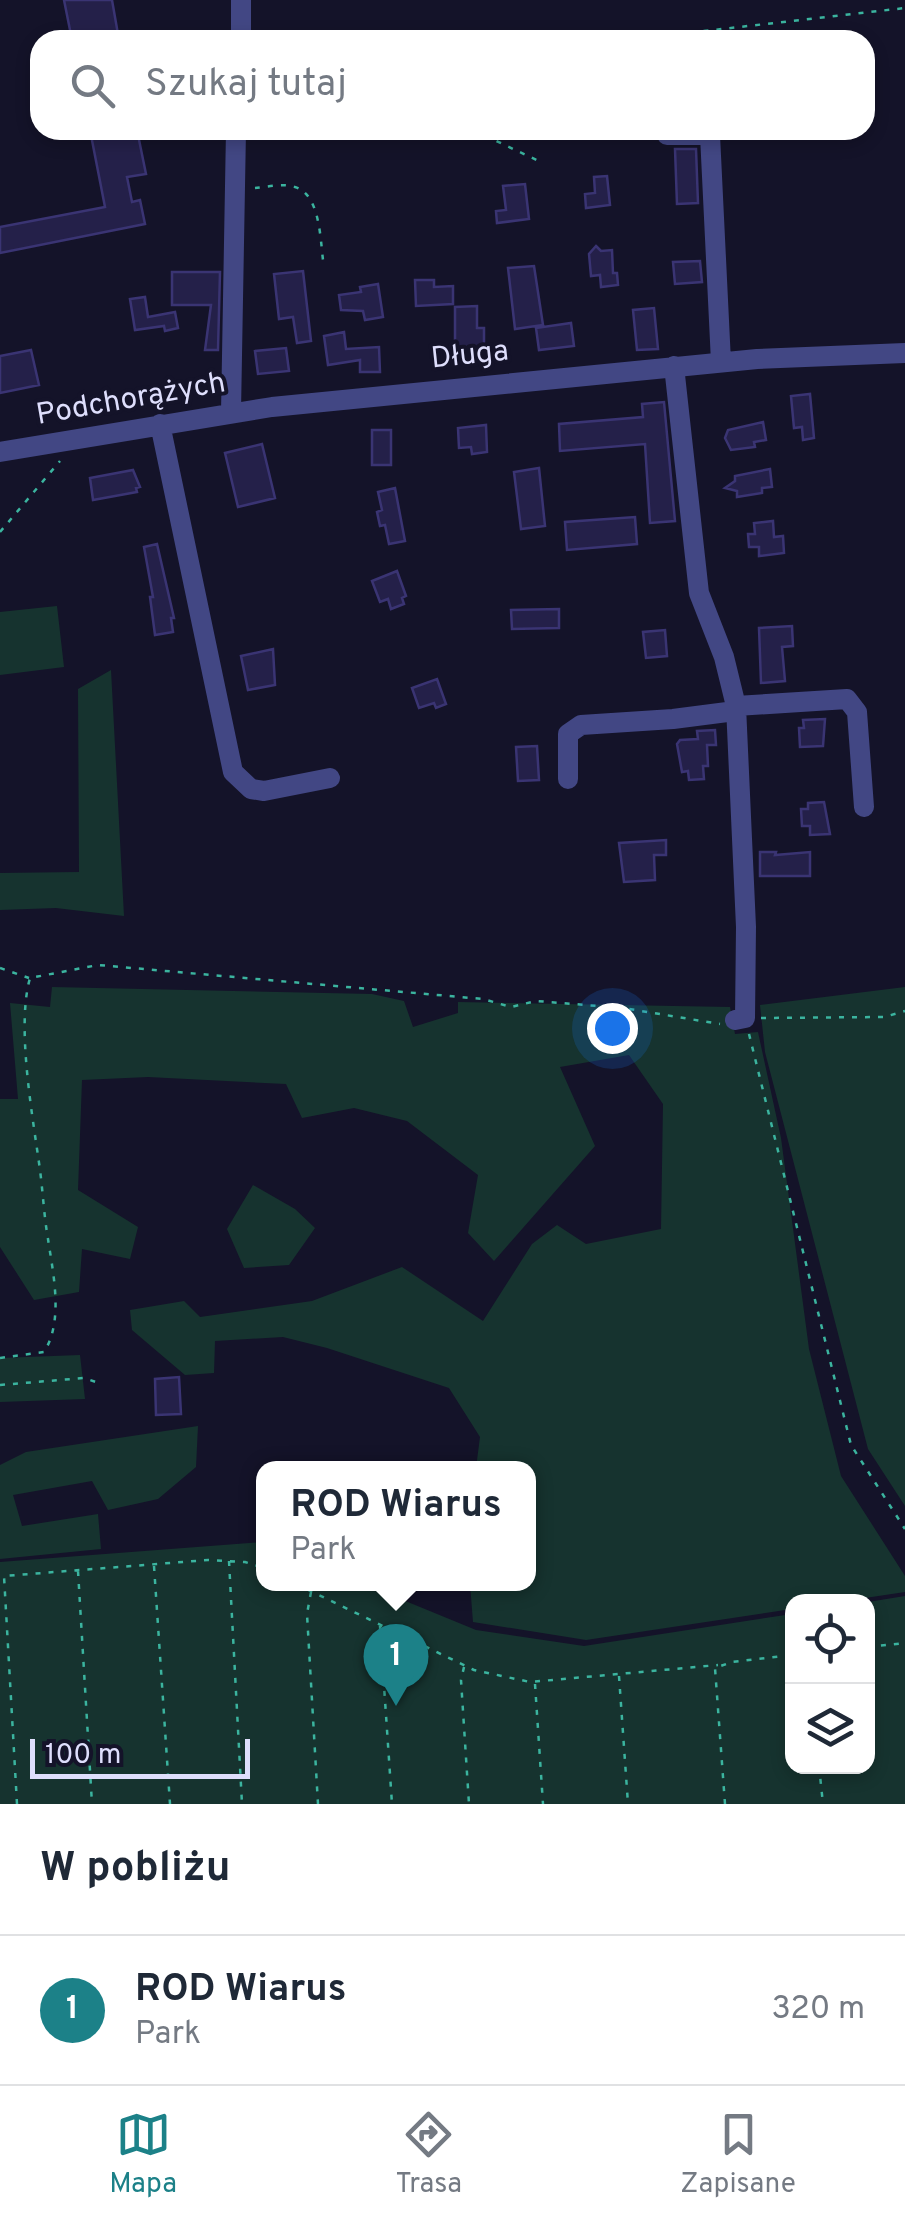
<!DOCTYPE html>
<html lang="pl">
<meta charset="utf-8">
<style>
body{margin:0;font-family:Overpass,sans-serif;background:#f6f6f7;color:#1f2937}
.controls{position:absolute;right:30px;bottom:30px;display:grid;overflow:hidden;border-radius:20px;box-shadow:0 5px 15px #0003}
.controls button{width:90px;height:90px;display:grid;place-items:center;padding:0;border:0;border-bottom:2px solid #e0e1e3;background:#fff;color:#1f2937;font:50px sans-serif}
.scale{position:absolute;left:30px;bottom:25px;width:220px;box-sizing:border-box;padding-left:10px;border:5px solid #dedefc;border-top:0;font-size:28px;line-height:35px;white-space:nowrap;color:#dedefc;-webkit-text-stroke:8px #141329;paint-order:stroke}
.you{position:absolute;left:612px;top:1028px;width:35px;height:35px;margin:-25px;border:8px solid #fff;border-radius:50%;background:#1a73e8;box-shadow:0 0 0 15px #1a73e833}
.badge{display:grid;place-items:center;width:65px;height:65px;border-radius:50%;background:#1c8188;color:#fff;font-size:32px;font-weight:700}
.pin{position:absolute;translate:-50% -82px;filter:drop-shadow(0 2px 5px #0008)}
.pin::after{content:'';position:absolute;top:52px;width:35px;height:30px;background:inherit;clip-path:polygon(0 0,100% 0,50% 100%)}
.popup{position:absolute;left:256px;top:1461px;width:280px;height:130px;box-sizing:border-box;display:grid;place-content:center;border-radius:20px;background:#fff;filter:drop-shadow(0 2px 8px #0005);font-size:32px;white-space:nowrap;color:#747a83}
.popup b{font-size:38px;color:#1f2937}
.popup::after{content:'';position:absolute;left:50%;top:100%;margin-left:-20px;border:20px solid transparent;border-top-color:#fff}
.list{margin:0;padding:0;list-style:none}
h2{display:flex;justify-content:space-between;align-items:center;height:130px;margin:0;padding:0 40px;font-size:42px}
h2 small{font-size:32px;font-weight:400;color:#747a83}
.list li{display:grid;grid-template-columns:65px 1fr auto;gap:30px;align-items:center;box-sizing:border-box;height:150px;padding:0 40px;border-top:2px solid #e0e1e3}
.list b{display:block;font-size:38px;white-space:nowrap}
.list p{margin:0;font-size:32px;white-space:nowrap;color:#747a83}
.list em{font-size:32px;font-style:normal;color:#747a83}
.icon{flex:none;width:55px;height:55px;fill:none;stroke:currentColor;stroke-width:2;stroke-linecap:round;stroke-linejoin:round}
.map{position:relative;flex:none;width:905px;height:1804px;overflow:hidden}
.search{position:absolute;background:#fff;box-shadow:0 5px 15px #0003;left:30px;right:30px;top:30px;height:110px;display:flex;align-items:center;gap:25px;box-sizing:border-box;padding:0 35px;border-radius:30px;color:#747a83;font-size:38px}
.sheet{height:280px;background:#fff}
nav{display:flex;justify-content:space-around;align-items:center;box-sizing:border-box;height:140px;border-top:2px solid #e0e1e3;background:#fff;font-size:28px;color:#747a83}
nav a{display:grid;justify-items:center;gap:5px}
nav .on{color:#1c8188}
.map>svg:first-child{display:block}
.green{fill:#16332f}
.building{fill:#242049;stroke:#3a3473;stroke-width:2.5}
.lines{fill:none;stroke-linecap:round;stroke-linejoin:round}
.path{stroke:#3bb49f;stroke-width:2.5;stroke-dasharray:5 8;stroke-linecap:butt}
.minor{stroke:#424784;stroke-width:20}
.labels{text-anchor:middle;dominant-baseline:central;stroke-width:8;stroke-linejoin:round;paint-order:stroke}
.street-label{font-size:30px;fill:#dedefc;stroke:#141329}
</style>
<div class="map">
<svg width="905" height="1804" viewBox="0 0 905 1804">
<rect width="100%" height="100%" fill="#141329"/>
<path class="green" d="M57,606L64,667L0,675V612Z
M111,670L124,916L56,908L0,910V873L79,872L78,689Z
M52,987L372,994L404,1001L413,1027L458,1013V1002L730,1007L735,1034L758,1032L781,1138L809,1349L841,1476L905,1576V1592L845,1601L792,1602V1609L586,1640L473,1622L470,1584H528V1468H476L480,1437L449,1388L327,1348L283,1337L215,1341L214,1373L185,1375L132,1330L130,1310L184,1301L200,1317L312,1301L402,1267L483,1321L532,1244L557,1225L586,1244L661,1229L663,1104L629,1055L560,1067L595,1146L494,1261L468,1233L478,1175L407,1121L354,1108L302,1118L286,1084L148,1077L82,1080L78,1190L138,1227L130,1259L82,1249L79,1292L34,1300L0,1247V1099H18L10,1003L50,1007Z
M905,987V1506L868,1449L765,1052L760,1005Z
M253,1185L295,1209L315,1228L289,1265L244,1268L227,1229Z
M80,1355L85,1399L0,1402V1358Z
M198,1426L196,1467L158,1499L108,1510L92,1481L13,1495L22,1526L98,1514L101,1549L0,1559V1465L26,1452Z
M263,1542L264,1584H364L476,1630L584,1646L792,1614V1766H868V1602L905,1596V1804H0V1562Z"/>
<path class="building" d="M64,0H112L119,40H72Z
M90,130H137L146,174L127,177L132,202L140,200L145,224L0,253V227L105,207Z
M675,149H696L698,203L677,204Z
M607,176L610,205L586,208L585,194L595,193L594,177Z
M525,184L529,219L497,223L496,211L506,210L503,186Z
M596,246L601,251L612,250L613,273H617L618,285L601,287L600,275L591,276L589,254Z
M700,261L702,282L675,284L673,262Z
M534,266L543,325L515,329L508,268Z
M303,271L311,341L297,343L293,317L279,319L274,274Z
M172,272H220L218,350H205L211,305H172Z
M415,280H434V287L453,286V304L416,306Z
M378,284L383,317L365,320L363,311L341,310L339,295L361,292L360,287Z
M145,297L148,317L175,312L178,328L165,331L164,326L135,330L130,299Z
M477,306V328H484V351H455V307Z
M654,308L658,349L637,350L633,310Z
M571,323L574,346L539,350L536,328Z
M344,332L346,349L379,347L380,372H360V360L328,365L324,336Z
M286,348L289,371L258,374L255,351Z
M31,350L39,385L0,393V356Z
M810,394L814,438L803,440L802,427L794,428L791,396Z
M664,402L675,521L650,523L645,444L560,451L559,424L643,417L642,404Z
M763,422L766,440L754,442L755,447L731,450L725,438L728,430Z
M486,425L487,452L472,454L471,447L459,448L458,428Z
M372,430H391V465H372Z
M262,444L275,498L238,507L225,453Z
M539,468L545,526L521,529L514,472Z
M770,469L772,487L762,488V493L737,497V491L725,488L735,481V476Z
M133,470L140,487L136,488L137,492L93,500L90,478Z
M395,488L405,541L389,544L385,525L380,526L377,512L382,510L378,492Z
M635,517L637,544L567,550L565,522Z
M773,521L774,537L783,536L784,553L759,556V547H749L748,534H755L754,523Z
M157,544L174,618H171L173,632L155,635L150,597H153L144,547Z
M397,571L406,596L402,598L404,604L391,609L388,599L380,602L372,581Z
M559,609V628L512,629L511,610Z
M792,626L793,646L782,647L785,681L761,683L759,628Z
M665,630L667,656L646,658L643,632Z
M273,649L275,685L248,690L241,656Z
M437,679L446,704L436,708L434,703L419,708L412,688Z
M825,719L823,746L800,747L799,728H804L803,720Z
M715,730L716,745H707L708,766H703L704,779L689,780L688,771L682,772L677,744L680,740L698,739L697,731Z
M537,746L539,780L518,781L516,747Z
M824,802L830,834L810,835V826H802L801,809H808V803Z
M666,840V855H654L655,880L624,882L619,843Z
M760,852H776L775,855L810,852V876H760Z
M179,1377L181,1414L156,1415L155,1379Z"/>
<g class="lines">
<path class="path" d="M626,40L905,8
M473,130L543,163
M255,188C266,187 284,183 295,187C322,195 320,245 324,267
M0,532L60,461
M0,968L29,978
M761,1018L884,1017L905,1011
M749,1034L851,1445L905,1529
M0,1358L44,1352C64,1321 53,1273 48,1239C44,1216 43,1193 40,1170C33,1118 16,1027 30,978L98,965L483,999L511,1007L536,1001L623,1008L720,1024
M0,1385L84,1378L102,1384
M229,1561L242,1804
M154,1566L170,1804
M78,1571L92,1804
M296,1584L474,1670L530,1682L718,1665
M311,1592L307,1614L318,1804
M380,1626L392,1804
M868,1647L905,1643
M464,1667L461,1680L469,1804
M619,1676L628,1804
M535,1684L543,1804
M819,1766L823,1804
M17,1804L4,1576L208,1560L245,1562L264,1568
M725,1804L715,1668L732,1662L792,1655"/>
<path class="minor" d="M241,40V0
M667,135H710L721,362
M674,366L699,593L724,657L736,706L746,927L745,1018L735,1020
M231,412L236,130
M160,424L233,772L251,789L264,791L330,778
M0,452L272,407L757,359L905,353
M736,706L847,699L857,712L864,807
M568,779V734L581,725L673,719L735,711"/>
</g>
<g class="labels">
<g class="street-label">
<text transform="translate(470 356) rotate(-6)">Długa</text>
<text transform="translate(131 400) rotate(-10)">Podchorążych</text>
</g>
</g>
</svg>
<div class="controls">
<button><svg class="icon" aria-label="locate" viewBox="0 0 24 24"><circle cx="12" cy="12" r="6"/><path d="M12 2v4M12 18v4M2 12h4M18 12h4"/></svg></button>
<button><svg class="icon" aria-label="layers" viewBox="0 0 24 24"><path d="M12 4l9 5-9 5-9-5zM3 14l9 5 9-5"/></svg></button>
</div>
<div class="scale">100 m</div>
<div class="you"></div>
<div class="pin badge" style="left:396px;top:1706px">1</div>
<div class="popup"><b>ROD Wiarus</b>Park</div>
<div class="search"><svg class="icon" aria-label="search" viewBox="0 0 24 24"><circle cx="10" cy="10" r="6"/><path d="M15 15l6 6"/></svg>Szukaj tutaj</div>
</div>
<section class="sheet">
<h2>W pobliżu<small></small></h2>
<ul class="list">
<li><span class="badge">1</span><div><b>ROD Wiarus</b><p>Park</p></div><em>320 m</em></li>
</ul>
</section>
<nav>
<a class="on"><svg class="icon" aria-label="map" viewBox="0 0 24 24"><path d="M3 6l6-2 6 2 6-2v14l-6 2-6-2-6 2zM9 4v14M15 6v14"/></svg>Mapa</a>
<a><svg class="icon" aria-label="directions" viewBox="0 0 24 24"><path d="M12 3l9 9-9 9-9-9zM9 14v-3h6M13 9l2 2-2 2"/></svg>Trasa</a>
<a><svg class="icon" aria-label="saved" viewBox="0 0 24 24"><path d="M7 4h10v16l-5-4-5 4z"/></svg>Zapisane</a>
</nav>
